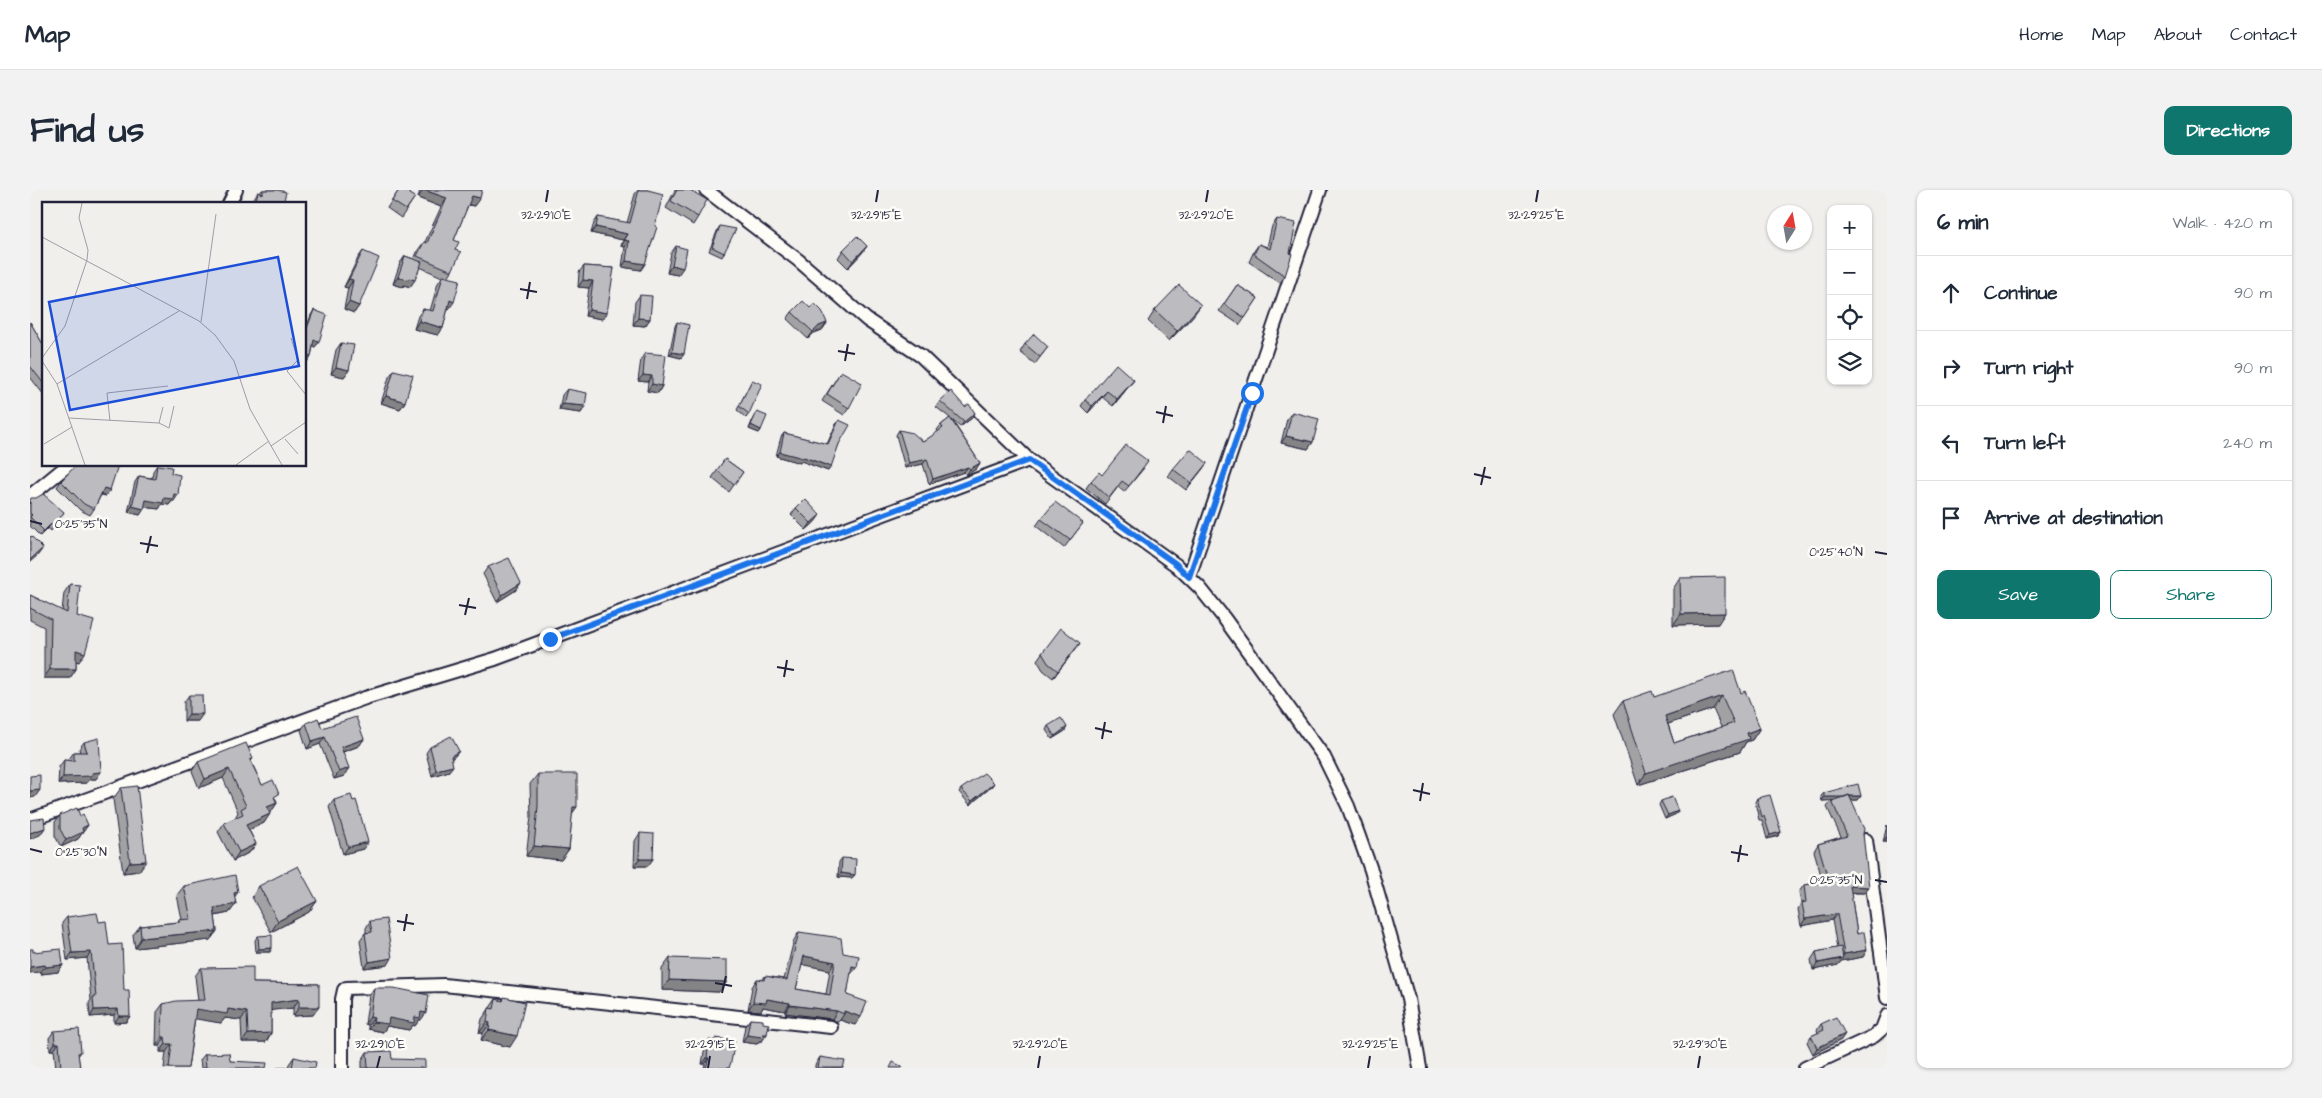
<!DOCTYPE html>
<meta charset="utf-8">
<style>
body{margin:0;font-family:"Architects Daughter",sans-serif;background:#f2f2f3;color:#1f2937}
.controls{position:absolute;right:15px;top:15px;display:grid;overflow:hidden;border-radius:10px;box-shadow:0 1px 4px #0004}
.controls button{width:45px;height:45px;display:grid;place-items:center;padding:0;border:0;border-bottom:1px solid #e0e1e3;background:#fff;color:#1f2937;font:25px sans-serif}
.compass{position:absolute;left:1737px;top:15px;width:45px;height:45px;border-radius:50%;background:#fff;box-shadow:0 1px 4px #0004;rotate:11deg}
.stop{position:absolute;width:15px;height:15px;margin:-11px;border:4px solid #1a73e8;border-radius:50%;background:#fff}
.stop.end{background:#1a73e8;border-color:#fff;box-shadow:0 1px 5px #0008}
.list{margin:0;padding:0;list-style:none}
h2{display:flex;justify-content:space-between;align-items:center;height:65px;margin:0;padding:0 20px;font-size:21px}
h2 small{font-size:16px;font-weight:400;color:#747a83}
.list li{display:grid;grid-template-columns:32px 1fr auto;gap:15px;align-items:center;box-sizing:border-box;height:75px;padding:0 20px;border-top:1px solid #e0e1e3}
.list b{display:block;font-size:19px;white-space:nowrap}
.list em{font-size:16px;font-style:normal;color:#747a83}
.actions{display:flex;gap:10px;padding:15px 20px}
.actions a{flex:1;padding:11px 0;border:1px solid #0f766e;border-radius:10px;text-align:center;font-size:18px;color:#0f766e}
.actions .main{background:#0f766e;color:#fff}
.icon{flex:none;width:28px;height:28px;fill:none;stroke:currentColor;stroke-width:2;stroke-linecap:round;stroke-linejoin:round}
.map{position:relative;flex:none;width:1857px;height:878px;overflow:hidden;border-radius:10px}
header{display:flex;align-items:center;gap:30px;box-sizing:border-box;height:70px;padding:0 25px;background:#fff;border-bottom:1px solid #e0e1e3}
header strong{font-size:24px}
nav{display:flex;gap:28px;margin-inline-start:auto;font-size:18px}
.intro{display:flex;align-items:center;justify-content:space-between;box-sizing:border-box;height:120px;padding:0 30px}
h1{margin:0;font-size:35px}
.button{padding:12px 22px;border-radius:10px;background:#0f766e;color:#fff;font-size:18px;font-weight:700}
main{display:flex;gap:30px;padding:0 30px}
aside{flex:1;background:#fff;border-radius:10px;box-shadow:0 1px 4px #0004}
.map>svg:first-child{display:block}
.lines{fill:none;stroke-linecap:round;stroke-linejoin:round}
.minor-casing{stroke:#22223b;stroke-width:16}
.minor{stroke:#fdfcf7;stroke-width:12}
.wall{fill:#a2a2a5;stroke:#22223b;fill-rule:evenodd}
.shaded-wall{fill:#848486;stroke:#22223b}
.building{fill:#bcbcc0;stroke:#22223b;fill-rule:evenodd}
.route{stroke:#1a73e8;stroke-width:6}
.ticks{fill:none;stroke:#22223b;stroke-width:2}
.inset-road{fill:none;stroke:#9e9da5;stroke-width:1}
.view{fill:#1d4ed8;fill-opacity:0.15;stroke:#1d4ed8;stroke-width:2.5}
.inset-edge{fill:none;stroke:#22223b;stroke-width:2.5}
.ticks-label{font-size:12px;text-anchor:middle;fill:#22223b;stroke:#fdfcf7;stroke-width:5;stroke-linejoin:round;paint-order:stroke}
</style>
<header>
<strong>Map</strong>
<nav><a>Home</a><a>Map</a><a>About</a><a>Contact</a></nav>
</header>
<div class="intro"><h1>Find us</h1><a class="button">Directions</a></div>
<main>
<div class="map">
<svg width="1857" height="878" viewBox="0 0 1857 878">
<rect width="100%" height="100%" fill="#f0efec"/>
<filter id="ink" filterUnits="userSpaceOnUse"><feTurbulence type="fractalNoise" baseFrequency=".02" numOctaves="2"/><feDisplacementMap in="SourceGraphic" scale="10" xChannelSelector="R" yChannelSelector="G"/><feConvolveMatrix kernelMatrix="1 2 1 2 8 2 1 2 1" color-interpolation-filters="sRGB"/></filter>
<g filter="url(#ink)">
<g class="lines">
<g class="minor-casing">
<path id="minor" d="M676,0L768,70L837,130L891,166L999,270L1146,375L1170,398L1194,428L1294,567L1318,616L1341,680L1378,809L1390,878
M199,14L206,0
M0,306L38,275
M1159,387L1290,0
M0,630L335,508L465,469L999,270
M1836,650L1857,808
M312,878V809L314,800L316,798L414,795L801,837
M1775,878L1844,846L1852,839L1857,826"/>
</g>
<use href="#minor" class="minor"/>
</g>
<path class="wall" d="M232,0H248L253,14H222L224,8L228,2L230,3Z
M369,0L385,7L371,28L357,18Z
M390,0H452L444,16L438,15L424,50L425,60L422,81L418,87L419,119L418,118L413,138L408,145L384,139L388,126L393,119L400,121L408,93L412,87L390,77L380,97L374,95L373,97L363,94L370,73L375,66L384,69L388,60L394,52H395L411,17L388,8Z
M608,0H618L611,80L592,77L595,57L591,56L593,50L561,43L564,33L568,27L597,33L605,4Z
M645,0H660L668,27L663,35L636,18Z
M1247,29L1255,86L1250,93L1219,72L1224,61L1229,54L1237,57L1242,36Z
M690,36L694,63L692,67L679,61L688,39Z
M646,56L648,85L637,83L641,63Z
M837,56L832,63L818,78L808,68L813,60Z
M333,61L329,116L324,123L314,119L318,98L314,97L328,68Z
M554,76L584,78L572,129L555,126L559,98L548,97L549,82Z
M1207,95L1228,108L1210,135L1189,121Z
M610,105L620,129L615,136L603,135L605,112Z
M780,118L797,133L792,140L784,143L778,149L757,129L762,122Z
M284,120L289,152L285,157H283L281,166L277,172L276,138L281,125Z
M1125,120L1163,126L1139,151L1118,131Z
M0,132L14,156V205L0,187Z
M647,132L654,164L651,168L639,165L645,136Z
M311,153L319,180L314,187L301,184L306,160Z
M995,154L1018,157L1005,174L990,162Z
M615,163L632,196L628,203L617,201L618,192L608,191L611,169Z
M364,180L375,212L370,219L351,213L359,187Z
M811,181L819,218L814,225L792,211Z
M722,190L719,224L716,228L707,220Z
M1104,190L1083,216L1072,207L1058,223L1051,216L1055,210Z
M537,199L555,216L551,223L529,220L532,205Z
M910,211L935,217L945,223L942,228L930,237L922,230L950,273L946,279L936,285L934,282L899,294L893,274L875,278L866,245L869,240L893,252L908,242L907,240L911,235L920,228L906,217Z
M727,222L731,240L729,243L719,239L724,226Z
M1262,222L1283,252L1278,259L1251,253L1257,229Z
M809,230V254L798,281L771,271L770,273L746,266L751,247L754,243L797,254L806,234Z
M695,269L713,282L699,302L682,288Z
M1177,273L1156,300L1138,286L1143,279Z
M127,275L141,283L144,311H142L139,315L132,314L129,319L115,317L110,325L98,322L105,292L109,286L122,288L123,281Z
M1114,278L1094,302L1088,297L1075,314L1056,298L1061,291L1072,285Z
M31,291L80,300L76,306L71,305L64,319L60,325L50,320L27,297Z
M0,310L34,322L21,341L18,338L10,346L0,336Z
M766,318L785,332L776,340L761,325Z
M1011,329L1053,333L1034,358L1006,336Z
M458,377L486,400L467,412L453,384Z
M1650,388L1688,434L1643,435V399Z
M40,394L47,426L49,472L46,471V479L40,488H14V437L0,430V405L32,421L34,403Z
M1045,460L1023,488L1013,480L1007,470L1012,463Z
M1711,503L1730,538L1722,550L1716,552L1710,562L1608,595L1584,524L1593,511L1624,507ZM1683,519L1691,537L1644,553L1638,534Z
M159,505L168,531H154V512Z
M276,533L292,538L334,549L329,556L313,562L314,586L304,589L290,554L277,559L271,540Z
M1018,536L1035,541L1022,549L1016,540Z
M54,552L66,589H60L57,593L28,594L29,577L34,570L39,571V569L44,562H50L49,559Z
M400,557L429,561L424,567L421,569L419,581L402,586L396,563Z
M223,569L221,571L232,595L246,609L247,613L241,622H240L234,633L219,640L226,654L220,662L203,671L188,642L194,633L205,628L208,622L193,588L169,598L162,581L168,572Z
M508,584L542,624L539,659L531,670L496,666L501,627L500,594Z
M964,593L961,597L940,615L929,602L931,599Z
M91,598L116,671L109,681L93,683L83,609Z
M1794,603L1831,606L1828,610H1821L1833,644L1834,703H1821L1827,744L1837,760L1833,767L1811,771L1808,775L1783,780L1781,770L1786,762L1807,758L1802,730L1771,736L1768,719L1771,714L1769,702L1774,695L1793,692L1784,661L1788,654L1811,647L1797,617L1802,611L1803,610L1792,611L1791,606Z
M1727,608L1751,642L1748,646L1737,649L1732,630H1729L1725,612Z
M304,610L333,659L313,664L299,617Z
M1631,611L1648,621L1646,624L1635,629L1629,615Z
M30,625L58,635L48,649L31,657L25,646V632Z
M1857,635V652H1853Z
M610,643L618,676H604L605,651Z
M812,668L822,688L808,687L809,672Z
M154,696L204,707L206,714L199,723L185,726L187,741L180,750L105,758L103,745L110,736L148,732L149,730L152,729L147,705Z
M229,696L287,711L279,722L241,742L222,707Z
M37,727L69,732L79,755L94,800L100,826L96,832L84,833V825L60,827L59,813L61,810L57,768L37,770L32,733Z
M340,731L358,775L334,778L330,750L335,743H336V738Z
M769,742L813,763L821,784H820L817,805L825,835L810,830L808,832L802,829L755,823V821L733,817L731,821L718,820L722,797L727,789L732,790L735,786L754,789L764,750ZM772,774L800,780L796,804L766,799Z
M228,746L242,758L240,762H226L225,750Z
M3,762L33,775L28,782L11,784Z
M640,768L689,802L632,800V779Z
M171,778L223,793L289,794L283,825L263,826V818L241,820V843L236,852H212L211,830L195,828L191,833L165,828L158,878H134L136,862H130V856H126L127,822L133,814L168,811L165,786Z
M344,798L391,830H389L385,836L383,835L379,840L357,836L353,842L338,839V835L335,834L339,805Z
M474,807L480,857L451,850L453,843H449L452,829L466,809L472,811Z
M720,829L733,833L737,844L732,851H729L727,854L712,852L715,836Z
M1791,834L1811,850L1783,864L1777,852L1781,846L1788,843L1787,840Z
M24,841L51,862L48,866L50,878H26L24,860H20L19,848Z
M686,848L699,878H674L675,874H672L675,856L679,850L684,851Z
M337,862L362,869L395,878H332V870Z
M175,864L200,871L236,878H171L170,870Z
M264,867L285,878H258L259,874Z
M790,867L813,878H785V875Z"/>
<path class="shaded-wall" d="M393,0H394L417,8L411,17L388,8Z
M442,6L450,8L444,16L436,14Z
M566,37L597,44L593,50L561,43Z
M595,50L599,51L595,57L591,56Z
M837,56L832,63L818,78L823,71Z
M596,71L615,74L611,80L592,77Z
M642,75L653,78L648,85L637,83Z
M368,87L379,88L385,90L380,97L374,95L373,97L363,94Z
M319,89L323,90L318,98L314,97Z
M553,90L563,91L559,98L548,97Z
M420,110L424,112L419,119L415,118Z
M319,112L329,116L324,123L314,119Z
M1171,115L1163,126L1139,151L1147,141Z
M559,120L577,123L572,129L555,126Z
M608,128L620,129L615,136L603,135Z
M389,131L413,138L408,145L384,139Z
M797,133L792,140L784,143L778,149L783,142L789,136Z
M284,150L289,152L285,157L280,156Z
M642,162L654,164L651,168L639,165Z
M275,165L281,166L277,172L275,171Z
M306,177L319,180L314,187L301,184Z
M613,185L622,186L618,192L608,191Z
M1104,190L1099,196L1083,216L1087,209Z
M622,194L632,196L628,203L617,201Z
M1077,201L1072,207L1058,223L1062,216Z
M356,206L375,212L370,219L351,213Z
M533,214L555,216L551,223L529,220Z
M945,223L942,228L930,237L934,232Z
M721,235L731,240L729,243L719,239Z
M1256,246L1283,252L1278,259L1251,253Z
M750,262L774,267L801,277L798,281L771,271L770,273L746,266Z
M897,269L893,274L875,278L879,273Z
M950,273L946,279L936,285L940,279Z
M1177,273L1172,280L1156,300L1161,293Z
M938,277L934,282L899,294L903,289Z
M74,298L80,300L76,306L70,304Z
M144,304L148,305L144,311H142L139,315L132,314L129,319L112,317L116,310L134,308Z
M102,316L114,319L110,325L98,322Z
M790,325L785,332L776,340L781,333Z
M22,333L18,338L10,346L14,341Z
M13,358L8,365L0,372V370Z
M491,393L486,400L467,412L472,405Z
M1695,423L1688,434L1643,435L1651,424Z
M1050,453L1045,460L1023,488L1028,481Z
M46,460L55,463L49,472L40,469Z
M20,479H46L40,488H14Z
M1692,506L1683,519L1626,538L1635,526Z
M159,524H173L168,531H154Z
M1037,537L1035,541L1022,549L1025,546Z
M1730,538L1722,550L1716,552L1710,562L1608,595L1616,583Z
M295,547L290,554L277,559L282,551Z
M334,549L329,556L306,564L311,557Z
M429,561L424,567L416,572L421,566Z
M423,576L419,581L402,586L406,580Z
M319,578L314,586L304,589L309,582Z
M199,579L193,588L169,598L175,589Z
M71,582L66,589H60L57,593L28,594L33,587L62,583Z
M964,593L961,597L940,615L942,611Z
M10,600L5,607L0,608V601Z
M1831,606L1828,610L1792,611L1794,607Z
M247,613L241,622L231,626L237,617Z
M543,617H547L539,628Z
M1648,621L1646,624L1635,629L1638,625Z
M240,624L234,633L210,644L216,635Z
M58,635L48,649L31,657L36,650L52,638Z
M15,638L10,645L0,649V643Z
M1751,642L1748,646L1737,649L1740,645Z
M1857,646V652H1853Z
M338,652L333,659L313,664L318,657Z
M226,654L220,662L203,671L209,662Z
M504,656L539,659L531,670L496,666Z
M609,669H623L618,676H604Z
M116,671L109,681L93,683L100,672Z
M811,683L825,685L822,688L808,687Z
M1820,696L1839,697L1834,703L1816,702Z
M208,702L202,711L204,703Z
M287,711L279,722L241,742L248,731Z
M206,714L199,723L178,727L184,718Z
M1807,724L1802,730L1771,736L1775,729Z
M187,741L180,750L105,758L111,748Z
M242,758L240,762H226L229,759Z
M1837,760L1833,767L1811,771L1808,775L1783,780L1788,773L1811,769L1814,764Z
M61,762L57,768L37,770L42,763Z
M774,766L805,772L800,780L769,774Z
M362,768L358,775L334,778L339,772Z
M15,775L10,782L0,783V777Z
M33,775L28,782L11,784L16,777Z
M822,776L827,777L821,784L816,783Z
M639,790L697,792L689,802L632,800Z
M269,809L263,818L235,821L241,813Z
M737,809L760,813L755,821L733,817L731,821L718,820L723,812Z
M760,815L807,821L802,829L755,823Z
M269,817H289L283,825L263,826Z
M88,819L84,825L60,827L64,820Z
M166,819H198L217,822L211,830L195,828L191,833L160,828Z
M814,821L831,827L825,835L810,830L814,824Z
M391,822L396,823L391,830H389L385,836L383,835L379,840L357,836L353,842L338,839L343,832L359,828L385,827Z
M89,826H100L96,832L84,833Z
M340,827L344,828L338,835L335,834Z
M457,832L460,833L453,843H449Z
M459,840L487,846L480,857L451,850Z
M241,843L236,852H212L218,844Z
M733,844H737L732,851H729L727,854L712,852L717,845Z
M1815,844L1811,850L1783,864L1787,858Z
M132,847H135L130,856H126Z
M25,853H29L24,860H20Z
M136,854H142L136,862H130Z
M677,868H679L675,874H672Z"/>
<path class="building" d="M233,0H248L256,2L253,14H225L228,2L233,4Z
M369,0H374L385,7L376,20L362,11Z
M394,0H452L450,8L442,6L424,50L429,52L425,60L431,62L422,81L387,66L394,52L397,53L417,8Z
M609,0H618L633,4L625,36L627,37L615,74L596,71L599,51L595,50L597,44L566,37L568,27L600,33Z
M647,0H660L677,10L668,27L641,11Z
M1247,29L1266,33L1260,63L1262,64L1255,86L1224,64L1229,54L1240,59Z
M690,36L706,39L694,63L682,57Z
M827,46L837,56L823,71L813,60Z
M646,56L657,59L653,78L642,75Z
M333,61L349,68L329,116L319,112L323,90L319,89Z
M375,66L392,72L385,90L379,88L378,90L368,87Z
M554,76L584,78L577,123L559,120L563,91L553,90Z
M413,86L430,90L424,112L420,110L413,138L389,131L393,119L403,121Z
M1149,95L1171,115L1147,141L1125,120Z
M1207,95L1228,108L1215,128L1194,114Z
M610,105L622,106L620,129L608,128Z
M773,111L780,118L785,114L792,121L797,133L789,136L783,142L762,122Z
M284,120L297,125L289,152L284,150L281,166L275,165V138H277Z
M0,132L14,156V194L0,176Z
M647,132L659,135L654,164L642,162Z
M1004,144L1018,157L1010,167L995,154Z
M311,153L324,155L319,180L306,177Z
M615,163L636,165L632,196L622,194V186L613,185Z
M1086,174L1104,190L1087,209L1077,201L1062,216L1055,210Z
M364,180L383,185L375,212L356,206Z
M811,181L832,193L819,218L797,204Z
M722,190L732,194L719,224L709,216Z
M537,199L557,203L555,216L533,214Z
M921,201L935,217L939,214L945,223L934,232L910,211Z
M727,222L737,226L731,240L721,235Z
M1262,222L1289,229L1283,252L1256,246Z
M920,228L950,273L940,279L938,277L903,289L897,269L879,273L869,240L883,243L893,252L913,238L911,235Z
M809,230L820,235L809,254L801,277L774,267L773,268L750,262L754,243L798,254Z
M1096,255L1118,271L1099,296L1092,291L1079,308L1061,291L1069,282L1072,285Z
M1160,259L1177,273L1161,293L1143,279Z
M695,269L713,282L704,295L687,280Z
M46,275H88L80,300L74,298L64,319L54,314L31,291Z
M127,275L142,277L141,283L150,285L148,305L144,304L143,309L134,308L133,313L116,310L114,319L102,316L109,286L125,289Z
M13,304L34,322L25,335L22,333L14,341L0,327L2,325L0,323V310L1,308H6Z
M775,309L790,325L781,333L766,318Z
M1025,312L1053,333L1040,350L1011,329Z
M1,346L13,358L0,370V347Z
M479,368L491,393L472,405L458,377Z
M1695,387V423L1651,424L1650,388Z
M40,394L50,395L47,426L64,431L55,463L46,460V479H20L21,429L0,418V405L37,423Z
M1031,438L1050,453L1028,481L1018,473L1012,463Z
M1703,480L1711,503L1715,501L1730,538L1717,543L1719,549L1616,583L1593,511L1622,501L1624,507ZM1692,506L1704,533L1644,553L1635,526Z
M159,505H172L173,524H159Z
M326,527L334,549L311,557L319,578L309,582L295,547L282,551L276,533L288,528L292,538Z
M1031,528L1037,537L1025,546L1018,536Z
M421,546L429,561L421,566L423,576L406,580L400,557Z
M69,548L71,582L62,583V586L33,587L34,570L44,571V562H57L54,552Z
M216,553L223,569L220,570L232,595L243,590L249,604L244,607L247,613L237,617L240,624L216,635L226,654L209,662L194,633L213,624L211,619L216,616L199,579L175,589L168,572Z
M954,583L964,593L942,611L931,599Z
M508,584H547V617H543L539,659L504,656L508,616Z
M10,585V600L0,601V586Z
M1828,594L1831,606H1819V605L1815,607H1794V603Z
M107,596L116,671L100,672L91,598Z
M321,605L323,611L326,610L331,627L338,652L318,657L304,610Z
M1740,605L1751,642L1740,645L1734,626L1732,627L1727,608Z
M1819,605L1834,639L1833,644L1839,697L1820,696L1827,744L1834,742L1837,760L1814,764L1807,724L1775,729L1772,713L1776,712L1774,695L1799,692L1788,654L1817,646L1802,611Z
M1642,607L1648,621L1638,625L1631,611Z
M47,618L50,626L53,624L58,635L52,638L53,642L36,650L30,639V625Z
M14,628L15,638L0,643V630Z
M610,643L624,644L623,669H609Z
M812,668L826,669L825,685L811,683Z
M268,676L287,711L248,731L229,696Z
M205,685L208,702L204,703L206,714L184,718L187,741L111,748L110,736L150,732L149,730L161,729L154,696Z
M67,723L69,732L76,731L79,755L92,754L94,800H99L100,826H89L88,819L64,820L63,807H66L61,762L42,763L37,727Z
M356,729L362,768L339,772L335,743L342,742L340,731Z
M769,742L811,748L813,763L829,766L827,777L822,776L817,805L837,812L831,827L814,821V824L807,821L760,815V813L737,809L736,813L723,812L727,789L734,790L735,786L757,790ZM774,766L805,772L800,805L766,799Z
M242,745V758L229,759L228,746Z
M1811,757L1813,768L1788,773L1786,762Z
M0,759H3V762L31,759L33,775L16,777L15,775L0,777Z
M640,768L697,770V792L639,790Z
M223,777V793L289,794V817H269V809L241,813V843L218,844L217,822L198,819L197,824L166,819L158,878H139L142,854H136L135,847H132L133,814L146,811L175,810L171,778Z
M344,798H364L399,805L396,823L391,822L390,828L385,827L384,833L359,828L358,834L343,832L344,828L340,827Z
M474,807L495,812L487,846L459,840L460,833L457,832L459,818L464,819L466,809L473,811Z
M1806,827L1815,844L1787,858L1781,846L1794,840L1791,834Z
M720,829L733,830V833L739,834L737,844H733L732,847L717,845Z
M49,839L51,862L48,863L50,878H31L29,853H25L24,841Z
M686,848L705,851L701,872L699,878H676L679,868H677L679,850L685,851Z
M361,861L362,869L395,870V878H338L337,862Z
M199,863L200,871L237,873L236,878H176L175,864Z
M264,867L286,872L285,878H247H262Z
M790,867L815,871L813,878H788Z
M863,872L873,877L872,878H860Z"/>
</g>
<g class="lines" filter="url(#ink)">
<path class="route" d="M520,449L999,270L1146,374L1159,387L1222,203"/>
</g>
<path class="ticks" d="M516,12L518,0M846,12L848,0M1176,12L1178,0M1506,12L1508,0M490,99L507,102M497,109L500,92M808,161L825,164M815,171L818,154M1126,222L1143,226M1133,233L1136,216M1444,284L1461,288M1451,295L1455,277M0,331L12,334M110,353L128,356M1845,362L1857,364M117,363L121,346M429,415L446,418M435,425L439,408M747,477L764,480M754,487L757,470M1065,538L1082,542M1072,549L1075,532M1383,600L1400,604M1390,611L1393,593M0,659L12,662M1701,662L1718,665M1708,672L1711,655M1845,690L1857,692M367,731L384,734M374,741L377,724M685,793L702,796M692,803L696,786M347,878L350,866M678,878L680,866M1008,878L1010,866M1338,878L1340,866M1668,878L1670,866"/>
<g transform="translate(12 12)">
<rect width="264" height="264" fill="#f0efec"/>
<path class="inset-road" d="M0,35L157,119L173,133L192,159L208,207L240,263M159,120L174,12M249,136L256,158L245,169L264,193M0,156L23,124L45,58L46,48L37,16L40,1M0,159L15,182L43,263M15,182L137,109M27,216L117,221L127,226L132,204M68,219L65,191L126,184M117,221L121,205M243,237L256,252M2,242L30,225M229,244L264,220M194,263L227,239"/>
<path class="view" d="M236,55L257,164L28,208L7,100Z"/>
<rect width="264" height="264" class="inset-edge"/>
</g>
<g class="ticks-label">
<text x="516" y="29">32°29'10"E</text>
<text x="846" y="29">32°29'15"E</text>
<text x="1176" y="29">32°29'20"E</text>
<text x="1506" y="29">32°29'25"E</text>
<text x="51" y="338">0°25'35"N</text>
<text x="1806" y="366">0°25'40"N</text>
<text x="51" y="666">0°25'30"N</text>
<text x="1806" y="694">0°25'35"N</text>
<text x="350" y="858">32°29'10"E</text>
<text x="680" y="858">32°29'15"E</text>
<text x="1010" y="858">32°29'20"E</text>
<text x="1340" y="858">32°29'25"E</text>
<text x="1670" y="858">32°29'30"E</text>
</g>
</svg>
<div class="controls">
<button>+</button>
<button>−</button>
<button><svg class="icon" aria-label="locate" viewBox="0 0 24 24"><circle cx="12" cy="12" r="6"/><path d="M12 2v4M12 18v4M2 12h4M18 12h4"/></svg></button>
<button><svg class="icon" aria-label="layers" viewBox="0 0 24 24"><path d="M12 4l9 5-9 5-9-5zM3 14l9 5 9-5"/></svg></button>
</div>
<svg class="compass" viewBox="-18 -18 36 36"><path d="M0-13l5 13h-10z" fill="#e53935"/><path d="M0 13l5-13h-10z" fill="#747a83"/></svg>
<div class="stop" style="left:1222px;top:203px"></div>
<div class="stop end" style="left:520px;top:449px"></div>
</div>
<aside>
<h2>6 min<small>Walk · 420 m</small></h2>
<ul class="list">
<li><svg class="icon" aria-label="ahead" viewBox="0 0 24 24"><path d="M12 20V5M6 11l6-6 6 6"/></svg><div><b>Continue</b></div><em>90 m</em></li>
<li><svg class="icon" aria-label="right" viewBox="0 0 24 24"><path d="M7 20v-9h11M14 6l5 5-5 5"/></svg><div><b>Turn right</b></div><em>90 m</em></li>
<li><svg class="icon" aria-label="left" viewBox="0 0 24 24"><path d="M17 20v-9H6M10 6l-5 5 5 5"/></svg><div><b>Turn left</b></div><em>240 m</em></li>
<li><svg class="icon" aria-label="arrive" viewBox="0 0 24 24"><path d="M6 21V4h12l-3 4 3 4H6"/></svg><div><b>Arrive at destination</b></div></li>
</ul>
<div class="actions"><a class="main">Save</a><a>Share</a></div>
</aside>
</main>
